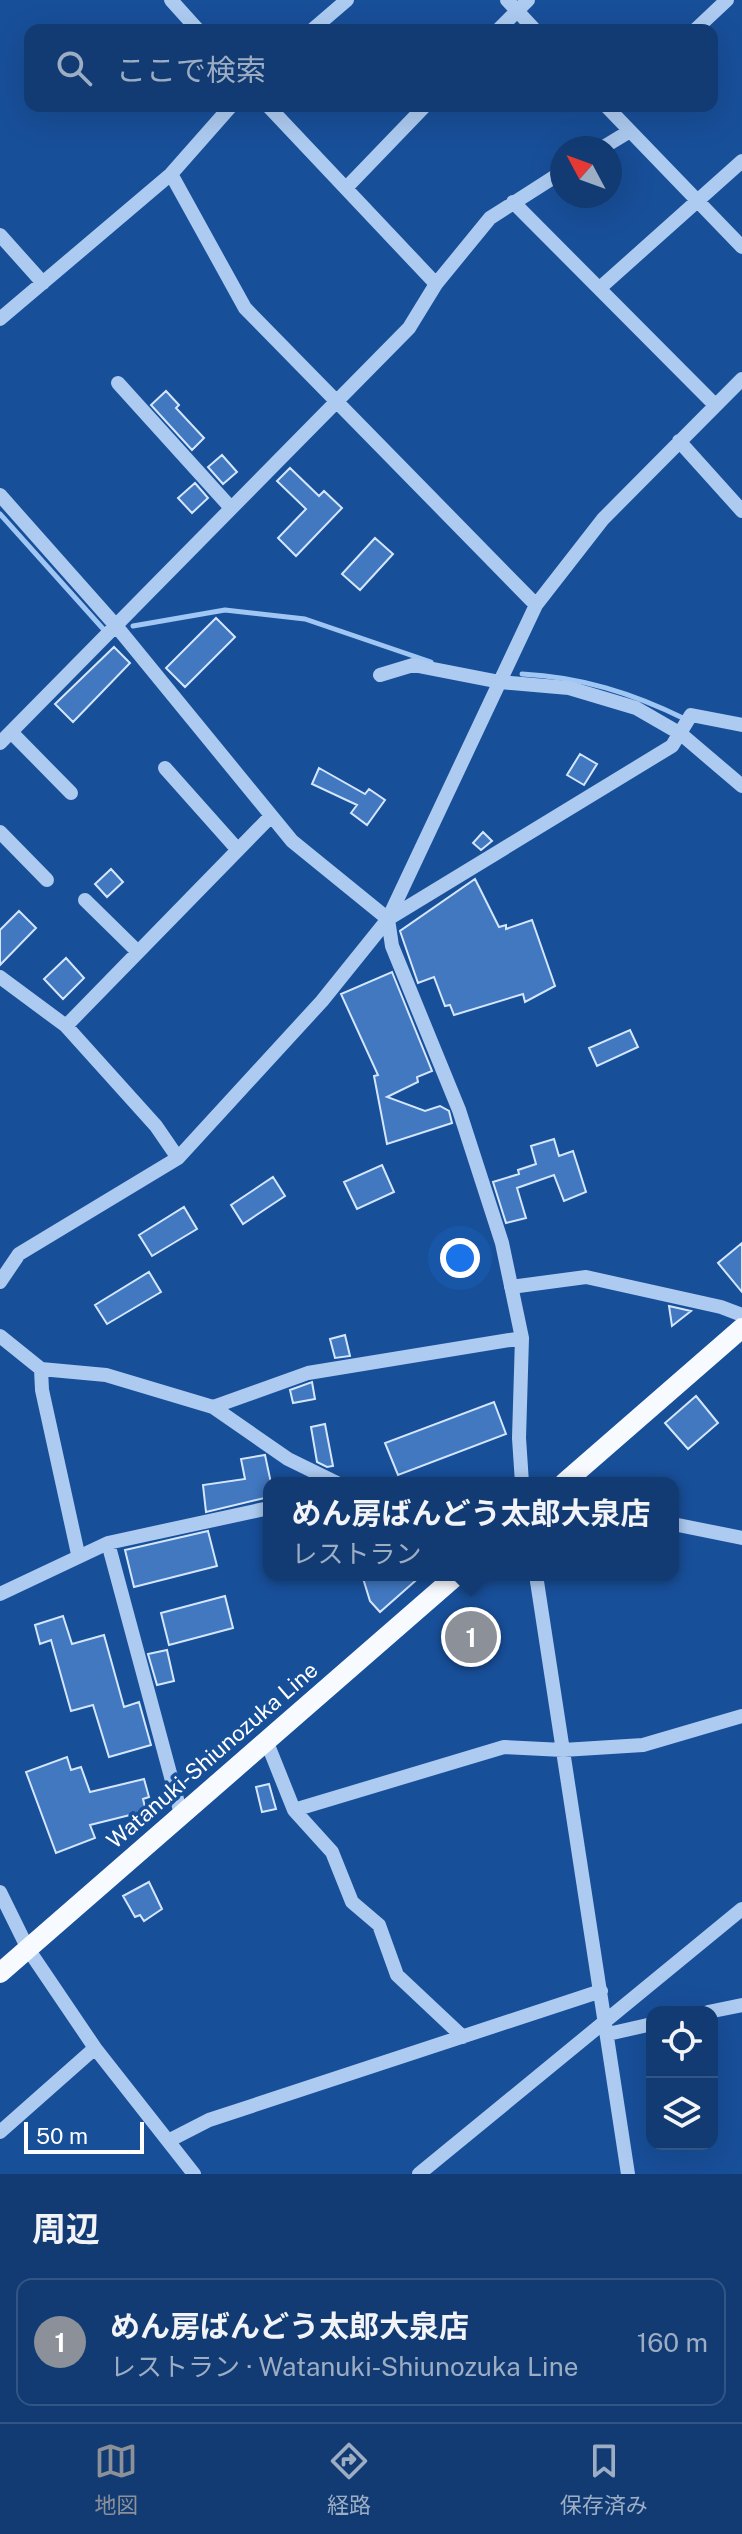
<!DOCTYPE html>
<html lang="ja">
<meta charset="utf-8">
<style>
body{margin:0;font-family:"Public Sans","Noto Sans JP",sans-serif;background:#1f467b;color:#f1f3f6}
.controls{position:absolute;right:24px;bottom:24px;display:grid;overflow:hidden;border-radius:16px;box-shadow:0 8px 32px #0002}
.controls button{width:72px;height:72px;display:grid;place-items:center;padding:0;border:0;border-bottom:2px solid #315585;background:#123b73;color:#f1f3f6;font:40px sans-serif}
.compass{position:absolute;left:550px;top:136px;width:72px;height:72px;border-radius:50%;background:#123b73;box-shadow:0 8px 32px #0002;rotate:311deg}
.scale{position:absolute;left:24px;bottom:20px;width:120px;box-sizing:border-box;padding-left:8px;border:4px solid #fff;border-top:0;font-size:22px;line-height:28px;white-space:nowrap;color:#fff;-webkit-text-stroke:6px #184f99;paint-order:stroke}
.you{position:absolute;left:460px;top:1258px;width:28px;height:28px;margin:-20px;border:6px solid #fff;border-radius:50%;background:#1a73e8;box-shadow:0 0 0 12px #1a73e833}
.badge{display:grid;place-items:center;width:52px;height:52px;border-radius:50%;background:#8c9099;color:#fff;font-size:26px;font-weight:700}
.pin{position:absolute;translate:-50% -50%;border:4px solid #fff;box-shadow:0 2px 8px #0006}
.popup{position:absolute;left:263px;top:1477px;width:416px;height:104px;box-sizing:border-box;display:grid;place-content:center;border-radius:16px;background:#123b73;filter:drop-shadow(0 2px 6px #0005);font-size:26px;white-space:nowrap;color:#9cadc4}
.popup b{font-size:30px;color:#f1f3f6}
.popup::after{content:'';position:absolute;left:50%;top:100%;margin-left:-16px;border:16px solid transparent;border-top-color:#123b73}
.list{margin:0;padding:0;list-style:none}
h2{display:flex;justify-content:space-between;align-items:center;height:104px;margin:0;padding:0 32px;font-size:34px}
h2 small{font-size:26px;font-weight:400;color:#9cadc4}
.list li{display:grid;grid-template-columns:52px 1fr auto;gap:24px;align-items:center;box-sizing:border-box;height:128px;margin:0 16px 16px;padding:0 16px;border:2px solid #315585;border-radius:16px}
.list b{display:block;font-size:30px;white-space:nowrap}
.list p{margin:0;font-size:26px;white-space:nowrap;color:#9cadc4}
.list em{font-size:26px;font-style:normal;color:#9cadc4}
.icon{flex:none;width:44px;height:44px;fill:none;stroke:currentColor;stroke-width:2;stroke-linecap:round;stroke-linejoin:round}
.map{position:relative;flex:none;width:742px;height:2174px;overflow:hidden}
.search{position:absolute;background:#123b73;box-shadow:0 8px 32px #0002;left:24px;right:24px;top:24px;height:88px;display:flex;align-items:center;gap:20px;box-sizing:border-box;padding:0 28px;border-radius:16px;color:#9cadc4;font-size:30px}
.sheet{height:248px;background:#123b73}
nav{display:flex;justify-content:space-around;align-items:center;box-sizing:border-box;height:112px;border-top:2px solid #315585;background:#123b73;font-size:22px;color:#9cadc4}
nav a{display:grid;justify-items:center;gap:4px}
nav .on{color:#8c9099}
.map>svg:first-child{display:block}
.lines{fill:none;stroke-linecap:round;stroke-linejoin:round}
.stream{stroke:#a0c6f3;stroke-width:5}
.building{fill:#4178c0;stroke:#d4e6fc;stroke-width:2}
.minor{stroke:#adcbf1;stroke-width:14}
.major{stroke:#f7faff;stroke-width:20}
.labels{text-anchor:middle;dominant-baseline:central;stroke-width:7;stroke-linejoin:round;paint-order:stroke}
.street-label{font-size:22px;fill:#fff;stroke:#184f99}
</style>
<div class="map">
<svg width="742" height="2174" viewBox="0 0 742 2174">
<rect width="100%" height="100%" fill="#184f99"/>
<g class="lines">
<path class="stream" d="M0,514L105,631
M133,626L225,610L305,619L431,662
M522,674C581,677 632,693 685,719"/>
</g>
<path class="building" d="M166,391L179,405L176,408L204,438L192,450L151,405Z
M222,455L237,472L223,484L208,467Z
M290,468L319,496L324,491L342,508L296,556L278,538L306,509L277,481Z
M195,483L208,498L192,513L178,498Z
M375,538L393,554L360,590L342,574Z
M216,618L235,637L185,687L166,668Z
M114,647L130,663L73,722L55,704Z
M580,754L597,764L584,785L567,775Z
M319,768L365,794L369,789L385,800L367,825L351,813L357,805L312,784Z
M483,832L492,841L481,850L473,843Z
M111,869L123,882L107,897L95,884Z
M475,879L499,927L506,925V929L532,920L555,986L525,1002L523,994L454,1015L450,1005L445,1006L434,977L418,983L400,931Z
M19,911L36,928L0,965V930Z
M66,958L84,978L63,999L44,979Z
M392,972L432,1071L417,1077L418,1082L387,1097L425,1111L440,1106L449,1111L452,1123L387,1144L374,1076L378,1075L341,994Z
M630,1030L638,1047L597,1066L589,1048Z
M554,1139L559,1156L573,1151L586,1192L564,1201L554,1175L517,1188L526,1218L506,1223L493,1182L519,1174L518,1170L536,1164L531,1146Z
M382,1165L394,1192L357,1209L344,1182Z
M273,1177L285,1196L243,1224L231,1205Z
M184,1207L197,1229L152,1256L139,1235Z
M742,1243V1292L718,1263Z
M149,1272L161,1292L107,1324L95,1305Z
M669,1306L691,1311L672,1326Z
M345,1335L350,1356L335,1358L330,1339Z
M312,1382L315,1399L293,1403L290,1390Z
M696,1396L718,1423L688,1449L665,1423Z
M494,1402L506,1434L398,1475L385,1443Z
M325,1424L333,1466L327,1467L317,1462L311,1427Z
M265,1455L271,1483L269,1497L206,1512L203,1485L245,1479L241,1459Z
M208,1531L217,1566L134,1587L125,1550Z
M362,1575H422L380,1612L370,1601Z
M225,1596L233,1628L169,1645L161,1613Z
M483,1614L490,1642L452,1651L447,1628L470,1623L469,1617Z
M63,1616L72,1644L104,1635L124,1707L139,1702L151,1745L109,1757L93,1705L71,1711L51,1640L40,1644L35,1625Z
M167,1650L174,1681L157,1685L148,1654Z
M67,1757L71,1770L81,1767L90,1792L144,1779L149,1797L143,1799L146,1811L90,1825L95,1838L56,1853L26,1772Z
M269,1784L276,1809L262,1812L256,1787Z
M149,1882L162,1909L144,1921L140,1915L135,1917L123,1896Z"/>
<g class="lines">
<path class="minor" d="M171,0L198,30
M507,0L535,30
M312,30L347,0
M498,30L528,0
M695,30L727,0
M268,106L436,284
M606,106L742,247
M602,148L630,131
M171,174L245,308L536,605
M347,187L425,106
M513,202L715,405
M0,235L43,283
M601,287L742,161
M0,319L171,174L231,106
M118,383L231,508
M679,441L742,511
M0,495L117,627L292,841L388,919L392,946L459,1110L502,1243L522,1338L519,1438L522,1483
M380,675L413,665L500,682L569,688L636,708L681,734L742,786
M11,732L71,793
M0,743L409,328L436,284L490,218L562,172
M165,768L238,850
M0,832L47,880
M85,900L138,952
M388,919L672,746L691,715L742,725
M0,977L66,1026L156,1126L178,1158
M66,1026L271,816
M0,1282L19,1254L178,1158L322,1001L388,919L536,605L603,519L742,379
M511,1287L586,1277L721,1307L742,1315
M0,1336L41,1369L106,1375L213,1407L288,1459L337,1483
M41,1369L42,1390L78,1554
M213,1407L308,1373L522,1338
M673,1524L742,1538
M108,1543L181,1814
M536,1575L628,2174
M0,1594L108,1543L269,1508
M266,1740L294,1810L332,1852L352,1902L379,1925L397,1975L463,2037
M294,1810L504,1747L563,1750L643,1745L742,1716
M0,1892L28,1949L95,2048L194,2174
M708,2012L742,2005
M608,2034L652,2024
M0,2132L95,2048
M170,2140L209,2120L601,1991
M419,2174L742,1909"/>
<path class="major" d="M564,1483L742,1328
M0,1973L457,1575"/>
</g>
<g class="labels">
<g class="street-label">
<text transform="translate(212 1755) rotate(-41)">Watanuki-Shiunozuka Line</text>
</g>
</g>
</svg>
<div class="controls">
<button><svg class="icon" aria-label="locate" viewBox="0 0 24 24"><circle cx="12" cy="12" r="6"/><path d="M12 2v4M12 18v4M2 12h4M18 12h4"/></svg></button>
<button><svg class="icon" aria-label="layers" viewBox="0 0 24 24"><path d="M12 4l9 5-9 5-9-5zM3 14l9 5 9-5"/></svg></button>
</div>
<svg class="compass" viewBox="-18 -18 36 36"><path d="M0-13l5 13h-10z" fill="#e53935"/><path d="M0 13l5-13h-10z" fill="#9cadc4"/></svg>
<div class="scale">50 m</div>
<div class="you"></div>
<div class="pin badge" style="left:471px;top:1637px">1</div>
<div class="popup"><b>めん房ばんどう太郎大泉店</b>レストラン</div>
<div class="search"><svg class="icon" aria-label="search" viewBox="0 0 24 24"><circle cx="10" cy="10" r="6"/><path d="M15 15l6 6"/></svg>ここで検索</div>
</div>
<section class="sheet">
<h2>周辺<small></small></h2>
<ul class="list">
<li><span class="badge">1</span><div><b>めん房ばんどう太郎大泉店</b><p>レストラン · Watanuki-Shiunozuka Line</p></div><em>160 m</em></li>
</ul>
</section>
<nav>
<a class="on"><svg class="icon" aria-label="map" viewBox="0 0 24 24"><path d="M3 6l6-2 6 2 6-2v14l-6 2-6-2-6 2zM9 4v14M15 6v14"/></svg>地図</a>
<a><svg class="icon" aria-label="directions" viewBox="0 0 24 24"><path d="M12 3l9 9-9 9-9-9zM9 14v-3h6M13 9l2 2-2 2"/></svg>経路</a>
<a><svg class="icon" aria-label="saved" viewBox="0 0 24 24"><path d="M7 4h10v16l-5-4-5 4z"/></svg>保存済み</a>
</nav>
